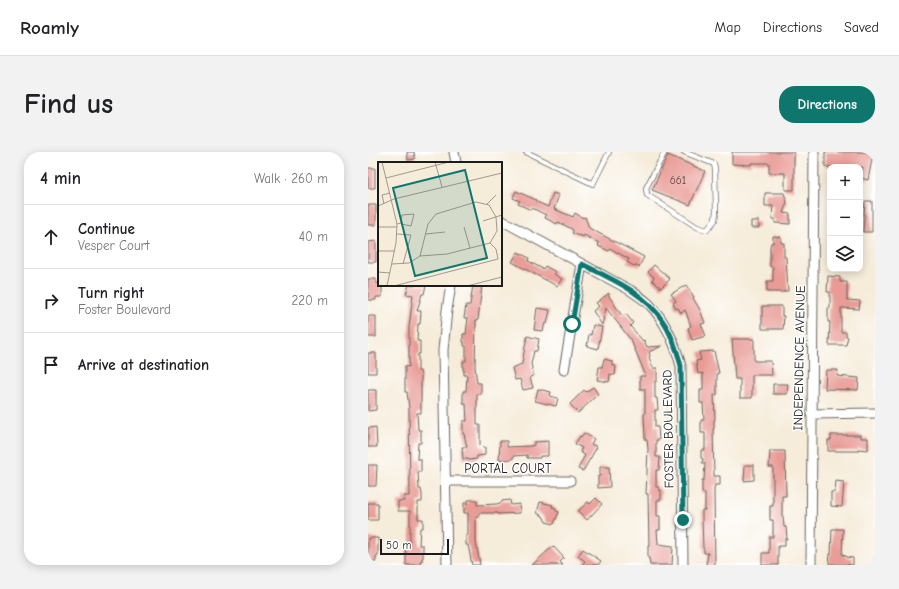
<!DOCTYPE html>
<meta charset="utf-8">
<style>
body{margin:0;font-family:"Comic Neue",sans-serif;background:#f2f2f2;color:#202124}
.controls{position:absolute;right:12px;top:12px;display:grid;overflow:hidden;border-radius:8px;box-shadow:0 2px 10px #0003}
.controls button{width:36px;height:36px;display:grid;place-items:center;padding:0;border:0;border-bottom:1px solid #e0e0e0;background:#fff;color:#202124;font:20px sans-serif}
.scale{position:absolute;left:12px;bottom:10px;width:69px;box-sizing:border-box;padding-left:4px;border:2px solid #1c1c1c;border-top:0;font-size:11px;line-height:14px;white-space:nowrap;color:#1c1c1c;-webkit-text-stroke:3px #fff;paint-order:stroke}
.stop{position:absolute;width:12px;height:12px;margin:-9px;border:3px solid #0f766e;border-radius:50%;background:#fff}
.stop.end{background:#0f766e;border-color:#fff;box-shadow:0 1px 4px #0008}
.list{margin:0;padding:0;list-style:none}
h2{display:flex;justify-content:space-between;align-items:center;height:52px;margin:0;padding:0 16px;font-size:17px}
h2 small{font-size:13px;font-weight:400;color:#757577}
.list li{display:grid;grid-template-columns:26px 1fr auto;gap:12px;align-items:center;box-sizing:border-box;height:64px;padding:0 16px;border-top:1px solid #e0e0e0}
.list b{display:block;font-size:15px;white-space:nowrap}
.list p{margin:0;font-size:13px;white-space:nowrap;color:#757577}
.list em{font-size:13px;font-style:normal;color:#757577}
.icon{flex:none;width:22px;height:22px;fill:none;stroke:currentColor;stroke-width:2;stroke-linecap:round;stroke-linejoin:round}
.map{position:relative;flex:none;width:507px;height:413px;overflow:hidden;border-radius:16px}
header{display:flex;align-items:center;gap:24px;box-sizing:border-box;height:56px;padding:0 20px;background:#fff;border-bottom:1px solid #e0e0e0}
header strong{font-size:19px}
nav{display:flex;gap:22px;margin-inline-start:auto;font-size:14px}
.intro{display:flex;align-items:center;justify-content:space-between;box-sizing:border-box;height:96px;padding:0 24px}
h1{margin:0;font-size:28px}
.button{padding:10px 18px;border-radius:16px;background:#0f766e;color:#fff;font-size:14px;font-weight:700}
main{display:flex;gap:24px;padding:0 24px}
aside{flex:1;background:#fff;border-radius:16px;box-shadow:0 2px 10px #0003}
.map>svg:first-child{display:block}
.building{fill:#e99b96}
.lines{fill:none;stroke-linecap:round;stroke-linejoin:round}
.service-casing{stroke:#68655e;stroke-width:6}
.minor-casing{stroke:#68655e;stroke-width:11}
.service{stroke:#fff;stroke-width:4.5}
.minor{stroke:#fff;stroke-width:9}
.route{stroke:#0f766e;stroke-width:5}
.labels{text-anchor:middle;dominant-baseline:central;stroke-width:3;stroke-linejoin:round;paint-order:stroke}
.number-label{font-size:11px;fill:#4f3c3a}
.street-label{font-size:13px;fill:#1c1c1c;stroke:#fff}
.inset-road{fill:none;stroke:#9f998e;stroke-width:1}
.view{fill:#0f766e;fill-opacity:0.15;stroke:#0f766e;stroke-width:2}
.inset-edge{fill:none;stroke:#1c1c1c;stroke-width:2}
</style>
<header>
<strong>Roamly</strong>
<nav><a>Map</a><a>Directions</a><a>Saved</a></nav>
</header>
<div class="intro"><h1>Find us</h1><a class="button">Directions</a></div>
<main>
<aside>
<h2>4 min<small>Walk · 260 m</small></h2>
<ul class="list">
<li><svg class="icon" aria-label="ahead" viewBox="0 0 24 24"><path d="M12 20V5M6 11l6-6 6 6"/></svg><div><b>Continue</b><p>Vesper Court</p></div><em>40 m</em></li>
<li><svg class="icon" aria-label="right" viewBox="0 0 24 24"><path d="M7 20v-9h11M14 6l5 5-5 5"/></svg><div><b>Turn right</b><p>Foster Boulevard</p></div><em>220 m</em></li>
<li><svg class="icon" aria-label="arrive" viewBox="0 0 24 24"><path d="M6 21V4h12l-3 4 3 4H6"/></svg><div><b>Arrive at destination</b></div></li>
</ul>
</aside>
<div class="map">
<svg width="507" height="413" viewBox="0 0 507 413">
<rect width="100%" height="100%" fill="#fff"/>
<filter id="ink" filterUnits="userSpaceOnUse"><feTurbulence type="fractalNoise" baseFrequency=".025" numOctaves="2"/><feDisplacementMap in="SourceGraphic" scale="8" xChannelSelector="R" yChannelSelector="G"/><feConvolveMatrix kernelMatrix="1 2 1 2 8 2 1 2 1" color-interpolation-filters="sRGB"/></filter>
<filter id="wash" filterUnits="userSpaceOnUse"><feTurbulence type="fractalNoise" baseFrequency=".012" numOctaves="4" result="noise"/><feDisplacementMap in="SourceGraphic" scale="16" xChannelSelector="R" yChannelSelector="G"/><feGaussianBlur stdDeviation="0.9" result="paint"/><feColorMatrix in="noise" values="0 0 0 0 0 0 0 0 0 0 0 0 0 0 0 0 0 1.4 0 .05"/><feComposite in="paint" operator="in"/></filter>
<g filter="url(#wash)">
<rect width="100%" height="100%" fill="#f6ecda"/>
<g id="blocks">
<path class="building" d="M39,0H46L47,7L40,8Z
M364,0H426V38H417V21H401V11H383V13L364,12Z
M457,0H507V7H504L500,28L493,26L495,15H457Z
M300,3L337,19L322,53L284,38Z
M0,16H7V36H0Z
M148,39L168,48L167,49L180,55L185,41L191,43L186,57L205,65L207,61L215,66L217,65L221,76L276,105L271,115L267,113L266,114L259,110L261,107L243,97L241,99L230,94L231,91L216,83L215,85L211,83V84L204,81L205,79L204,77L190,70L189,72L177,66L178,63L164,56L163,58L150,52L152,49L145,46Z
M397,41H416L419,50L415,61L422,62V72L407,71V67H404L405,54H397Z
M497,49H504V80H495Z
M0,53H8V73H0Z
M383,69H391V76H383Z
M405,84L413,85V91H416V105H418L420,139H416V140H399V129H405V115H402V95L403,91H405Z
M8,89V110H0V90Z
M150,100L161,106L160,109L175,117L177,114L188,120L186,122L194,127L189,134L144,110Z
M286,113L302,127L293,136L284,128L286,125L280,120Z
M460,124L472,125V130H479V148L492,149L491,157L473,156V180H478V184L480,185L478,193H461L462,170H460V156H462V140H459Z
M0,127H8V131H11V133H14V145H8V148H0Z
M41,133H58L56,142H54L49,159H53L52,172H50L49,189H52V202H50V219H52L53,223V261H49L50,278H53V291H50L49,307H53V320H50L51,337H53L54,342V350H50V367H55V374L54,376H52L51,393H55V406H54V409H52V413H38V393H42V359H30V349H36V344H41V337H42L41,256L39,240H37V214L41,215V175L45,143L38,142Z
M105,133H114L110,168H108L107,215L109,231H113V242H109V273H112V293L114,295H117V303L109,304V307L100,308V307H95L94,295H99L96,282H95V269H99L98,252H96L95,248V239H98L99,223H96V218H95V209H98V194H96V190H95V182H98L100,166H96L98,153H102Z
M318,133L326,145L325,146L332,158L337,171L333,172L338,184L324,188L320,176L323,174L317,158L313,161L310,156L308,157L305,151L308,149L303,142Z
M241,141V144L254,164L258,162L265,171L262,174L275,189L276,188L279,195L294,194L281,200L282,204L281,205L285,216H289V229H287V246H289L290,258H287V275H290L291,288H288V305H292L291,318H288V335H291V338H293V348H289V364H292V378H289L290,392L305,394L304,413H282L281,406H280V394H281L280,342H278L280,297L279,288H277L276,262H277V237H272V224H278L263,188L238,156L234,173L225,159L231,154L228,151Z
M394,154H414V164H416L415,177H394Z
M169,156L182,158L179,172L177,171L175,179L166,178Z
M0,164H8V185H0Z
M225,173L234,175L230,197L219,194L221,182L223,183Z
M159,184L171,187L169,199H166L163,212L166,224L162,225L165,236L155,238L152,227L147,228L144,216L154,212Z
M364,187H386V209H403L404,223H384V246H372V227H367Z
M346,199L351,221H349V243H346L347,268H346V277H345L346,324H352V333H347L346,337L347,413H338L340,401H336V397L335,396L334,367V358H337V341H334V328H336L337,311H334L335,307L333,306V298H337V281H333V268H336L335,251H332V238H335V221L330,222L328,209L333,208L331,200Z
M0,201H8V221H0Z
M236,207L244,209V213L248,214L247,223L242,222L241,230L229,228L231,215H234Z
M458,218H470L469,224L491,226L490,238L457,237Z
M405,232H420L419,242H405Z
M225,235L230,242L210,261L202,252L216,238L218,240Z
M170,237L183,240L182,244L190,246L188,254L167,249Z
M0,238H8V258L0,259Z
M8,275L9,295H0V276Z
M216,281L226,287L223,292L229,295L215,319L210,317L217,303L212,300L214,296L207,292L212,284L213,285Z
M463,283H493V286H500V298L490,297V299H460V288H463Z
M132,289H139V295L163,294L166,293V290L180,289V304H172V306H159V303L145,304V307L131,308Z
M402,299H417L418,344H414V364H415L416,375H418L419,387H417V394H410V413H394V401H401V385H405V368H402V354H405V315H401Z
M0,313H9L8,334H0Z
M377,313H386V328L376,329Z
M232,315H241L242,335L230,336V324H232Z
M468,329L476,330L474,355L463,354V340H467Z
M228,346L234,352L219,368L210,359L220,350L222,352Z
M100,348H109V353L129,352L134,350V349L142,348L143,353L151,352L152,361L130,362V361H111V365H108V390L112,413H104L100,393H98V383H100V361H96V351H100Z
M172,350L185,353L184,355L188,356L187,358L191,360L186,372L178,370L175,364L169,361Z
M0,351H10V368H0Z
M464,377H475L474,403L478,404V405L485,406V413L461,412L462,402H463Z
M0,386H10V404H8V409H0Z
M185,394L196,406L192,410L195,413H164Z
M215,397L233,409L230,413H214L217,409L210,404Z"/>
</g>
</g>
<g filter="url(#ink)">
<use href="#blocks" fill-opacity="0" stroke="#68655e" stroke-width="1"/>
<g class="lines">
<g class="service-casing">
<path id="service" d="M158,0L225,32L241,0
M297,0L278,36L279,43L329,75L339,78L347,68L348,59L347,17L346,12L316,0"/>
</g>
<g class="minor-casing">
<path id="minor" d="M86,0L88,11
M133,68L262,138C269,143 276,147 282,153C298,170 307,191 313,214L315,413
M196,218L214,112
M443,262L507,261
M78,329H202
M79,413L75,198L79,158L83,133
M443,413L446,0"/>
</g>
<use href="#service" class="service"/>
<use href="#minor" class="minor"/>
</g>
</g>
<g class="lines" filter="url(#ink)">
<path class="route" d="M204,172L214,112C243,127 276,140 294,168C304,182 309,198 313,214L315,368"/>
</g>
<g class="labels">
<g class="number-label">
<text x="310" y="28">661</text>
</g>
<g class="street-label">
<text transform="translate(431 206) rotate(-89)">INDEPENDENCE AVENUE</text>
<text transform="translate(300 277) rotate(-91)">FOSTER BOULEVARD</text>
<text x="140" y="316">PORTAL COURT</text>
</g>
</g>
<g transform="translate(10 10)">
<rect width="124" height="124" fill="#f6ecda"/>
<path class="inset-road" d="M4,0L19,62L18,81L9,124M57,0L64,25M8,16L71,0M6,42L4,33L12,31M109,42L118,33M0,44L16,37L124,11M105,59L124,53M19,62L23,61L24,53L36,52L33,64L23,62M0,65H19M86,65L92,86M19,72L33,73L25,102M48,72L67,70M0,89H16M14,102L31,101L42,94L50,62L58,52L98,40L111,43L118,55L119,69L112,81M0,110L12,111M16,124L120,97L118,87L112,81L69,92L42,94M89,124L124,115"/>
<path class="view" d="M87,8L109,96L37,114L15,26Z"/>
<rect width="124" height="124" class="inset-edge"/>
</g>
</svg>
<div class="controls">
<button>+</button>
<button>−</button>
<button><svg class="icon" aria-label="layers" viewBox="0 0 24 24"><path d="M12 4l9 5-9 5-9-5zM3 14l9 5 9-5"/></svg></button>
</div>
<div class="scale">50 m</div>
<div class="stop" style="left:204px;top:172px"></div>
<div class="stop end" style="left:315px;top:368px"></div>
</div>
</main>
